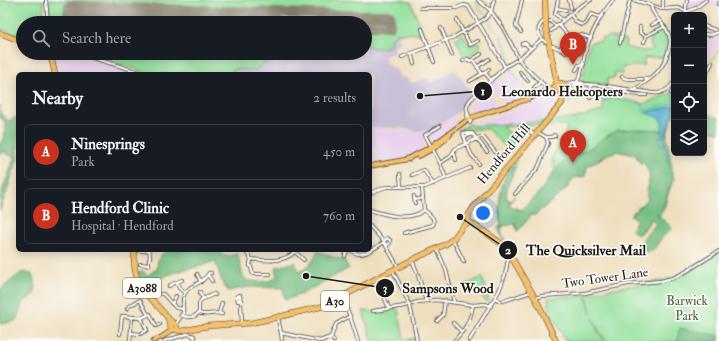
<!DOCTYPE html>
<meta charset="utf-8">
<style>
body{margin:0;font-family:"IM FELL Double Pica",serif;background:#242831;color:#f1f3f6}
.controls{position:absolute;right:12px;top:12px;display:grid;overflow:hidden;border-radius:6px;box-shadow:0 2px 10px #0003}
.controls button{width:36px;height:36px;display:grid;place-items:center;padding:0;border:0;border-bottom:1px solid #363941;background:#171b24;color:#f1f3f6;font:20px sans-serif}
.you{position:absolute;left:483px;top:213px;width:14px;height:14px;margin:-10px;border:3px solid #fff;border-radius:50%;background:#1a73e8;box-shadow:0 0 0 6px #1a73e833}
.badge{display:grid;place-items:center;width:26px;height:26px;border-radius:50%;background:#c8321e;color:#fff;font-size:13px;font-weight:700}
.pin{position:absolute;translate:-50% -33px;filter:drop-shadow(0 1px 2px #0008)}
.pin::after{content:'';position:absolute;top:21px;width:14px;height:12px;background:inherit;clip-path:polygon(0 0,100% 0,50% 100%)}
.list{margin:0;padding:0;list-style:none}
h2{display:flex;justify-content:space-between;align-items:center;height:52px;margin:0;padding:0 16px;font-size:17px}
h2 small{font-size:13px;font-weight:400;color:#9ea1a6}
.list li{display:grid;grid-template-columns:26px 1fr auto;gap:12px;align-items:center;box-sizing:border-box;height:56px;margin:0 8px 8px;padding:0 8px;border:1px solid #363941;border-radius:6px}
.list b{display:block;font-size:15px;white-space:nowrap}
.list p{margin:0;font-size:13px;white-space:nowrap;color:#9ea1a6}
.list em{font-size:13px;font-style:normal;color:#9ea1a6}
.icon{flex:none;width:22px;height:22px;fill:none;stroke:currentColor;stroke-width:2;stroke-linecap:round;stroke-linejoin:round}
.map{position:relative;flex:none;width:719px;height:341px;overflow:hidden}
.search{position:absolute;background:#171b24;box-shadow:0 2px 10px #0003;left:16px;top:16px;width:356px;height:44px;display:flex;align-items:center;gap:10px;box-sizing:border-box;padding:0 14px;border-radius:22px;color:#9ea1a6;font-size:15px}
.panel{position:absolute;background:#171b24;box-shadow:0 2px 10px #0003;left:16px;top:72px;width:356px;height:180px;border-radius:6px}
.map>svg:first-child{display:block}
.built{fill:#e9d2ed}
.industrial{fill:#c9bfd7}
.green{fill:#93df9b;stroke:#587e5c}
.forest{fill:#76be83;stroke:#496d50}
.water{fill:#4eadcd;stroke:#356474}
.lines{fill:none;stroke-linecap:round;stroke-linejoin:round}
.stream{stroke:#4eadcd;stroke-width:1}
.runway{stroke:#857d6c;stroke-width:10}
.minor-casing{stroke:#3c3934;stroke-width:4}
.major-casing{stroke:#3c3934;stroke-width:5.5}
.highway-casing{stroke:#3c3934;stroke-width:6}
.minor{stroke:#fff;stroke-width:2.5}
.major{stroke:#f6c06b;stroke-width:4}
.highway{stroke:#f6c06b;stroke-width:5}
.labels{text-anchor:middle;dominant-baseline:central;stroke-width:3;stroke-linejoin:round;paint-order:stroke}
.shield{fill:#fdfcf7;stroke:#605f5e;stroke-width:1}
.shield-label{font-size:12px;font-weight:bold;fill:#1c1c1c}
.street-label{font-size:13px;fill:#1c1c1c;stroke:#fdfcf7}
.park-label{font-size:13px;fill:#466048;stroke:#fdfcf7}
.leader{fill:none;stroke:#1c1c1c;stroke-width:1.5}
.callout-dot{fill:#1c1c1c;stroke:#fdfcf7;stroke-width:1.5}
.mark-label{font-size:12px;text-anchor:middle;font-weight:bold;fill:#fff}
.callout-label{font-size:14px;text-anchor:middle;font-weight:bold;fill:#1c1c1c;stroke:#fdfcf7;stroke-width:3;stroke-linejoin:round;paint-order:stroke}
</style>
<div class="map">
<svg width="719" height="341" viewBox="0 0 719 341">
<rect width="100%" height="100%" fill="#fdfcf7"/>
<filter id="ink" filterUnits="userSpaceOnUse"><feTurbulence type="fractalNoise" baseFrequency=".025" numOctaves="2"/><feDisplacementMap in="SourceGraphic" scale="8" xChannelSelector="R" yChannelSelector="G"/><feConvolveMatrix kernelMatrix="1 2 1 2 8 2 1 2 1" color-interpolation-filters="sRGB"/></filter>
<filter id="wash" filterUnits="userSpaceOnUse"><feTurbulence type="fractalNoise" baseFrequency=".012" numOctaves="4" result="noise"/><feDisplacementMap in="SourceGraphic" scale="16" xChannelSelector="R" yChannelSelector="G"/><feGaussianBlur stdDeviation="0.9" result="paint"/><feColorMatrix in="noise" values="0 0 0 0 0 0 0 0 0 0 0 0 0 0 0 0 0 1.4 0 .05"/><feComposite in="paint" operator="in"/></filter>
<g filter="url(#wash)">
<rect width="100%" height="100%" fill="#eedebd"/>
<path class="built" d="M686,0H719V7L713,4L709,8L703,3L690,9L687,8L686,5Z
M719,33V47L709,56L704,52V48Z
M58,53H72L74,54L77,60L82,56L105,64L108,69L110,68L113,65L143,74H57L54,61V57Z
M510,67L530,94L505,105L488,84L496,77L500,82L510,75L506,69Z
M485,88L496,101L499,108L475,115L470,110L469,106Z
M548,94L550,97L558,103L544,122L473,126V123L514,110Z
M453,116L458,123L434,142L431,141L429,136L425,138V147L412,155L396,160L375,162L376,149L373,148L371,128L412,131H432Z"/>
<path class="industrial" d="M397,33H405L398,35L401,43L394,46L395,53L384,56L386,64L395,68L394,69L398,71L401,78L403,76L413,83L419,80L428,78L431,82L434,80L436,81L454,69L463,80L471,94V98L465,104L463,109L431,130L415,131L409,129L371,127L374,162H370V74H233V69L256,70L264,63L305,56L308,53H365V46L391,45L390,39Z"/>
<path class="green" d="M0,0H43L44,23H23V36L0,29Z
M47,0H403L411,2L423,34L397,33L390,39L391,46C384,47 375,50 369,46H365V39L368,38L369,35L368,32H365V23H50Z
M663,28C673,36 669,47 666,57L644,58V65L623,67L622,74L615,73V77H613L612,79L608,78L607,85L585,83L581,80L584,74L587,53L591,42L601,41L602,37L605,39L608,36L616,38L615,43L619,45L622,39L626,41L625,47L643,51L652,50L650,42L651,34Z
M463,34L470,46L479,42L481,46L465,59L455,38Z
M82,53H308L305,56L264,63L256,70L233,69V74H152Z
M674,92V116L672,119L667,136L674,179L667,197L665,207L659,216L655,213L644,230L637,235L632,230L637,220L630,215L648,199L647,195L650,175L644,162L640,163L636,155L617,151L608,154L587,167L573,178L568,185L569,186L552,201L531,215L518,231H517L515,224L503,225L501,230L499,212L500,196L508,170L516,160L515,169L508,182L506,198L511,201L514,196H515L509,205L515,208L522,210L541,190L556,170L553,166V161L551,160L555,152L564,139L567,126C559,123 549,129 541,125L502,127L517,138L509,150L487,129L458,130L470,124L473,126L553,121L569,118L572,119L603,111V100L615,98L640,103L643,104Z
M719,252V341H606L599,331L593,318L598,332L605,341H565L549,307L548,298L586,296L591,313L587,295C616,285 647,285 676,277C690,274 707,261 719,252Z
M482,277L489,301L486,302L478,290L467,291L466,285Z
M398,309L404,340L415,338V340L372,341L363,311H370L373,312Z"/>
<path class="forest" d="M0,105L1,106L0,112L8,121L14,118H18V158L0,211V197L15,156L6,154L5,151L0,155V144L3,141L5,133V121L0,118Z
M704,113L719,118V133L717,132L706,130L704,133Z
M669,125L666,137V143L672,179L663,207L657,214L672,228L661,239L653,250L649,252L645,251L643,239L656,224L651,219L644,229L637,235L632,230L637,220L631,215L648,199L647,195L650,175L644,162L640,163L636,155L617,151L608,154L587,167L585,176L573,178L565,190L535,215H531L518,231L516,224L502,226L501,232L508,248L504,243L498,227L501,226C498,207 499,181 512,166L514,167L511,172L513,173L507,187L506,198L510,201L509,205L515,209L522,210L541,190L556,169L566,160L592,147L605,137L618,130L643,129L662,130V139L660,137L659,138L663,147L665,146V139L664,137Z
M165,250H221V254L223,256H230L237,254C241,263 240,274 247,281C257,281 270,284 277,276L276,267L295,262L299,272C308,267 314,261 318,251L330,256L344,260L349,268L302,294L285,300L283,288L248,287L228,291L226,287H224L215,261L201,266L183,270L168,275L161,279V286L151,295L142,283L137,273L143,271L147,276L157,268L158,260Z
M22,272L32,274L36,286L34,295L23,302L16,321L0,324V290Z
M680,328L719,336V341H677Z"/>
<path class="water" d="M674,106V114L671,118L664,137H662C661,132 664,126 661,121C659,115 649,116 645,112Z"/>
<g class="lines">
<path class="stream" d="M475,0L479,6L478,8L486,15
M488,18L491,25L501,36L504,44L508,51V63
M510,66L511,70L530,94L543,87
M704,69L719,51
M549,94L555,101
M591,99L603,101L614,98L640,103L643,105V109C649,109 668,105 674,103
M565,103L581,98H588
M641,111L645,112
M662,137V142L669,166
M664,137V146
M662,139L660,137L662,134
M665,189L667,182"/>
<path class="runway" d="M69,6L102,7L101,17L68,16Z
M342,21V15H390V26L365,25
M280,23L101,17L102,7L342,15V23"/>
</g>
</g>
<g filter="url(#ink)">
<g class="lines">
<g class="minor-casing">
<path id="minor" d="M46,0L48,23
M478,0L491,11L503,28L520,61L527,69L545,86
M558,0L555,14L563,20
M569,0L571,8
M634,0L663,9L679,8L686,12L688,15
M718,4L719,3
M421,8H456L464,5L468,6L505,67
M556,8L566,10
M663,9V0
M686,12L696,8L706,0
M570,14L577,23L583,25L586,23L591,14L600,17
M685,15L687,0
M457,20L470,45L478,41
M550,21L556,26
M543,22C535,29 539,36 545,42
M558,24L568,35H581L591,38
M652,25L660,21
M516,26L522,0
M516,26L521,32
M704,26L715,30
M640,27V33L646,36L664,27
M441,28L452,55
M422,29L434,62
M551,31L579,7L591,0
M704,34L711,35L719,32
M644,42L646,36
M620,43L630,0
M522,44L525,43L531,49
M553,46L560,49L568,35
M560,49L566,53
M76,53L146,74
M411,53L414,64
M402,57L454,37L478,23L486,18L491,11L494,0
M473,60L482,74
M463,61L468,59L470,61L481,54
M477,67L489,59
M576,70L579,65L584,64
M520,72L528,81
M485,73L489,69
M622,77L627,79H648
M704,77L712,63
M470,81L483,73L486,74L491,80
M577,82C584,70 582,65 585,53C590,35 601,14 613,0
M563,84L575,82L583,83
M534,88L540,82
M564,88C583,79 620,89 641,91C647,92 653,94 659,93C666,91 670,88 674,82
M615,89L631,94L646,95
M634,90C650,79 663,72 668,52C671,43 671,37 666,29C661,21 652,15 651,6
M671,93L674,88
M590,98L591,85
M467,115L470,123
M471,121C467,111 464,108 471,99L505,67L520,58L542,39
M440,126L425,135L440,163L446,178
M518,134L519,128L525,127L534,135
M464,137L463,133H472L473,134
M546,137H552L554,135L555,136
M454,152L456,160
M440,163L450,157L455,149L480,137H483L496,153
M479,164L471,154L464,137L473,134L487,152
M400,174L401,187
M412,175L424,170L433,184
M370,193L386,187H425L470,168
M515,194L538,168L548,143L546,137L537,132
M414,196L415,203
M415,200L423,198
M370,210C386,215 410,222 424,210L422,188
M370,226L384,242L398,267
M404,233L433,225C436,218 429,214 424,210
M453,240L464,262
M384,241L387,238L390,240V243L386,246
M437,249L446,270L454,302
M245,250L251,259C265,261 287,263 296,250
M351,250C361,260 375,248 384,242
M141,251L149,250
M295,252L304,260
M345,256L347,250
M251,259L250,265L253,274H270
M412,260L417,272L426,301
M140,264L149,265
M148,266L150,256L149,250
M393,271L410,305L417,341
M197,274L201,282
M208,275L212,281
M177,282L182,280
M169,286L170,285L177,282L179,288L185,293
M200,292V294L203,298
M161,294H163L176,308L183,309
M342,298L350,316L358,341
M495,298L500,301H503L531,292
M535,298L542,296L585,293L628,284L661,281L673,278L687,271L719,251
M385,299L389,308
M241,300L238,301L237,296L240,295L241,303L242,323
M172,304L176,296
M127,309L129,306L140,300L148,315
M373,311L405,306L418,302L436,300L473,305L485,304L491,306
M199,313C206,317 214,311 222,314
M219,313L222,303
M148,315L150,314L156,326L160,324
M181,315C188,318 195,318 199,312V304L201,300L214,294L215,295
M278,318L281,333L320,341L331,337L336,324L350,316
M437,321L443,315L445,300
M453,323L462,332
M176,324C178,320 181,317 183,313C184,306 181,300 185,293C190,284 202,285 209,273H211
M131,333L140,334L147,330L141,318
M281,333L282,340
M120,334L122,316L141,318L148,315
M331,337L334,341
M130,341L132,317
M164,341L188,334L194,336L195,341
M454,341C465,329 470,323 473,305
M469,341L499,291L505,275L509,255"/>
</g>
<g class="major-casing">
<path id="major" d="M419,156L436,147L450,135
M407,159L429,148L470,118L528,99L556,86
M370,166L409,159
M153,341L162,337L172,330"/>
</g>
<g class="highway-casing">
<path id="highway" d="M545,0L546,29L556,78V88L558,91L563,90L564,86L562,83H559L557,84
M0,33L23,42
M47,53L52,61L55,74
M470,222L498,241L508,251L539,305L556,341
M468,223L470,222L468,220L469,214L473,208L562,103L563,90
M135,250C130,285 149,294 168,318C171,322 175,323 177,327
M168,318L171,329L181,331L208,326L251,323L278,317L324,306L412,260L446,244L454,238L462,227L467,223"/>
</g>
<use href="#minor" class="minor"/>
<use href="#major" class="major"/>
<use href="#highway" class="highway"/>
</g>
</g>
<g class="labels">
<g class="shield">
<rect x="123" y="278" width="38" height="20" rx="3"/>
<rect x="321" y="291" width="28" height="20" rx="3"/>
</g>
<g class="shield-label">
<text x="142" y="288">A3088</text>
<text x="335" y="301">A30</text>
</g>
<g class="street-label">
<text transform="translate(504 154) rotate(-50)">Hendford Hill</text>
<text transform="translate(605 278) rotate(-8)">Two Tower Lane</text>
</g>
<g class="park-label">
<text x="687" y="301">Barwick<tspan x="687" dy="15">Park</tspan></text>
</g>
</g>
<path class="leader" d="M420 96L483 91M460 217L508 250M306 276L385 288"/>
<g class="callout-dot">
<circle cx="420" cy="96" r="4"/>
<circle cx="460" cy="217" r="4"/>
<circle cx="306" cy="276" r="4"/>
<circle cx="483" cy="91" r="10"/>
<circle cx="508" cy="250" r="10"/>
<circle cx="385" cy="288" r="10"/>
</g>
<g class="mark-label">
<text x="483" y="95">1</text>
<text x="508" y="254">2</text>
<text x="385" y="292">3</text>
</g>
<g class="callout-label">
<text x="562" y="96">Leonardo Helicopters</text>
<text x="586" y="255">The Quicksilver Mail</text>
<text x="448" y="293">Sampsons Wood</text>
</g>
</svg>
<div class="controls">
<button>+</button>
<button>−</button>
<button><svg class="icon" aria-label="locate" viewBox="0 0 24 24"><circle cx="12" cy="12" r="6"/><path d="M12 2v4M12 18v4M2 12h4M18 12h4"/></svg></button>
<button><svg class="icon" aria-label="layers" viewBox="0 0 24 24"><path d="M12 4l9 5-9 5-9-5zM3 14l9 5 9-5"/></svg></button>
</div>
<div class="you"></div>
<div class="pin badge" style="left:573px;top:163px">A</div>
<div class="pin badge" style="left:573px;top:65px">B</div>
<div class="search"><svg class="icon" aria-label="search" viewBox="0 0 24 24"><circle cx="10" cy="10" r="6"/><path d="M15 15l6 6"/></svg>Search here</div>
<section class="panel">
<h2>Nearby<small>2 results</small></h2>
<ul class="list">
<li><span class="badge">A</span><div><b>Ninesprings</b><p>Park</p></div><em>450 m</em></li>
<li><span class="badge">B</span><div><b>Hendford Clinic</b><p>Hospital · Hendford</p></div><em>760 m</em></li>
</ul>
</section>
</div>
